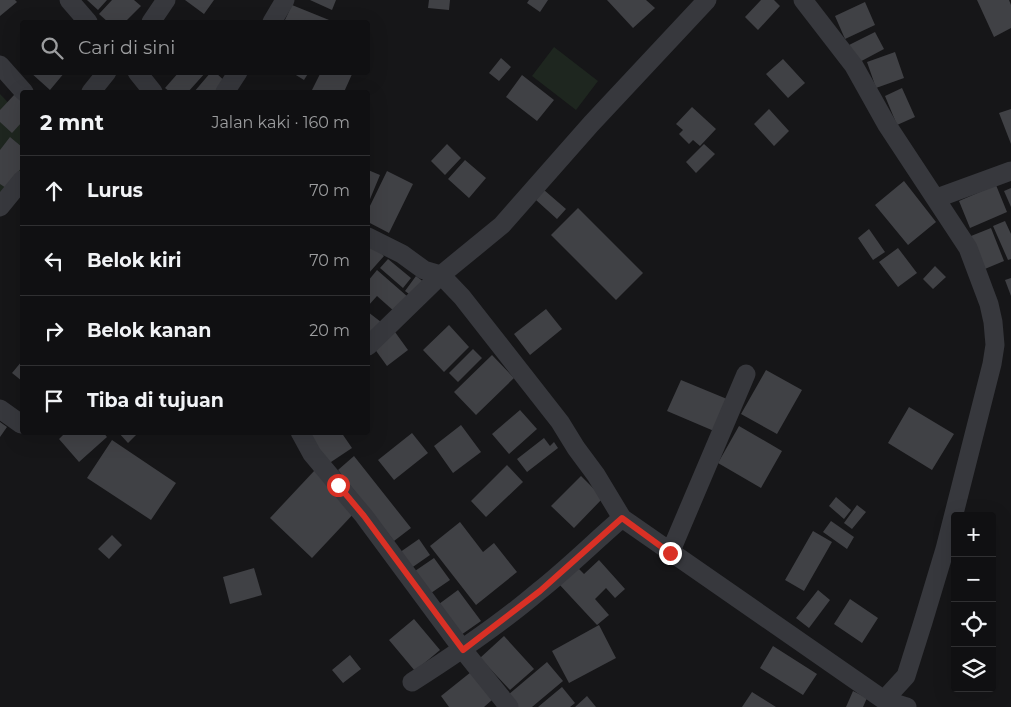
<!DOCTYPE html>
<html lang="id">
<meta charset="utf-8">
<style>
body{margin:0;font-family:Montserrat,sans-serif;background:#19191b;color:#f1f3f6}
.controls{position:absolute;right:15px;bottom:15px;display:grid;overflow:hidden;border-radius:5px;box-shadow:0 5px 20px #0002}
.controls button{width:45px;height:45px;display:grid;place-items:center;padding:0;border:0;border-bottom:1px solid #303032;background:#101012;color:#f1f3f6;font:25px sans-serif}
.stop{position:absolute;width:15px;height:15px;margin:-11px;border:4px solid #d93025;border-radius:50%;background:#fff}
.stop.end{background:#d93025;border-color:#fff;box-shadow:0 1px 5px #0008}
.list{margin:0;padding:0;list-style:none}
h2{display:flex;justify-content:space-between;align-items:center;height:65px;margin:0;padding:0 20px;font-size:21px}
h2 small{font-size:16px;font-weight:400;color:#9c9d9f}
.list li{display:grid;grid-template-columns:32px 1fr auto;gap:15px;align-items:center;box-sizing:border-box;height:70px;padding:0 20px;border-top:1px solid #303032}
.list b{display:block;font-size:19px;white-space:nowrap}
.list em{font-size:16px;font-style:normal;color:#9c9d9f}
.icon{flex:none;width:28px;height:28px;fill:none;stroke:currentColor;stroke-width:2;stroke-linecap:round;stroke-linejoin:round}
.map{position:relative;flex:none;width:1011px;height:707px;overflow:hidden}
.search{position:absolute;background:#101012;box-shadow:0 5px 20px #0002;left:20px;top:20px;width:350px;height:55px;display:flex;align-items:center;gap:12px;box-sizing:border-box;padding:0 18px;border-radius:5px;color:#9c9d9f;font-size:19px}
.panel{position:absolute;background:#101012;box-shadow:0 5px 20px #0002;left:20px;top:90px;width:350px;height:345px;border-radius:5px}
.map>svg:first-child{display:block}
.green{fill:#1e261f}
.building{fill:#404145}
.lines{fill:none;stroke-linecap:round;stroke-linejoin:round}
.street{stroke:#37383d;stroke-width:19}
.route{stroke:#d93025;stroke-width:6}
</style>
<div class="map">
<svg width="1011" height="707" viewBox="0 0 1011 707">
<rect width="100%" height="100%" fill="#161618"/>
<path class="green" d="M554,47L598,81L576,110L532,76Z
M0,94L22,117V178L0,210Z"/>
<path class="building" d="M0,0H15L17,2L0,16Z
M87,0H107L98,10Z
M112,0H134L141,6L125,22H108L99,14Z
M185,0H214L204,14Z
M310,0H336L332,10Z
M429,0H450L449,10L428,8Z
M529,0H548L540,12L527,3Z
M607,0H646L655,8L633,28Z
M761,0H774L780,6L758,30L745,17Z
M977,0H1009L1011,5V28L994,37Z
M865,2L875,25L845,39L835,16Z
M292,5L334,22H284Z
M875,32L884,49L854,65L845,47Z
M895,52L904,78L876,88L867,62Z
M501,58L511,67L499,81L489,73Z
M783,59L805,83L788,98L766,74Z
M30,72H65L50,90Z
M179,72H206L188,92H170L165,88Z
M211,72H215L229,85L222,92H194Z
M291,72H309L304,80Z
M321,72H353L344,92H311Z
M522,75L554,100L537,121L506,97Z
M902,88L915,117L897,125L885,96Z
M15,94L22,101V122L12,133L0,122V110Z
M692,107L716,129L700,146L693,140L689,144L679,134L683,130L676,124Z
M769,109L789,131L774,146L754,124Z
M1011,109V144L999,113Z
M10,137L22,147V167L6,188L0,184V150Z
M447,144L461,158L445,175L431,161Z
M704,144L715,154L696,173L686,162Z
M465,160L486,178L469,198L448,179Z
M368,170L380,175L368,204Z
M387,171L413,184L389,233L368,222V210Z
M904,181L936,222L908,245L875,205Z
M996,185L1007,212L970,228L959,201Z
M1011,188V207L1004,191Z
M544,190L566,209L557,219L536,200Z
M578,208L643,273L616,300L551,235Z
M1005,221L1011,234V259L1008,260L993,226Z
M991,228L1004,261L980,271L966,238Z
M869,229L885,252L873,260L858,238Z
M371,244L384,256L368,274V249Z
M898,248L917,273L898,287L879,262Z
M388,259L411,278L403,288L380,268Z
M935,266L946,277L933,289L923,279Z
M377,270L408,297L395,312L377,296L368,306V281Z
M416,276L425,283L413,297L405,291Z
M1011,278V296L1005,280Z
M546,309L562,329L530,355L514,334Z
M368,312L381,322L368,338Z
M449,325L469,347L444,372L423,350Z
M395,332L408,350L387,366L374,348Z
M473,349L482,358L458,382L449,373Z
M492,355L514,378L476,415L454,392Z
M22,361V381L12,373Z
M766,370L802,390L777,434L741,414Z
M681,380L727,399L714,431L667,411Z
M909,407L954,434L932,470L888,443Z
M520,410L537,429L509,454L492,434Z
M0,422L7,427L0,437Z
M461,425L481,452L453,473L434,446Z
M739,426L782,451L761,488L718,463Z
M66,432H103L107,437L79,462L59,439Z
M118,432H139L128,443Z
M306,432H341L352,448L328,464Z
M412,433L428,453L394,480L378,460Z
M544,438L550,446L554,442L558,448L527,472L517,459Z
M112,440L176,483L151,520L87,478Z
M354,456L411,528L394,541L338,470Z
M507,465L523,482L486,517L471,501Z
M315,470L357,510L312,558L270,518Z
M581,476L603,498L574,528L551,506Z
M836,497L851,510L844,519L829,506Z
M857,505L866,512L852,529L844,523Z
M831,521L854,537L847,549L823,532Z
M460,522L483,552L494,543L517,572L476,605L430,546Z
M813,531L832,542L804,591L785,580Z
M112,535L122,545L109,559L98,549Z
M419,539L430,555L407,571L396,555Z
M434,558L450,580L431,593L415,571Z
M599,560L625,589L615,598L606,588L595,599L609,615L597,625L558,583L576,566L584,574Z
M254,568L262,595L230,604L223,577Z
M458,590L481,621L461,635L439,604Z
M818,590L830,600L809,628L796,618Z
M850,599L878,618L862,643L834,624Z
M414,619L440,650L415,671L389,640Z
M599,625L616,658L569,683L552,651Z
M504,636L534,669L510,690L480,658Z
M773,646L817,674L803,695L760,668Z
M350,655L361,669L343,683L332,670Z
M547,662L563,681L532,707H518L508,695Z
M471,672L492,700L484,707H449L441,696Z
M562,687L575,703L570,707H538Z
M853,691L867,698L863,707H846Z
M752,692L776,707H742Z
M587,696L596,707H575Z"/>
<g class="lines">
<path class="street" d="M69,0L88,22
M803,0L854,66L887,125L968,248L989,304L993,322L995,345L992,364L945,549L923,622L906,676L884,700L907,707
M151,22L166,0
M272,22L285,0
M0,65L24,92
M137,72L153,92
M91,92L107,72
M225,92L238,72
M937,198L1011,171
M0,207L22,180
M368,237L402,254L424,270L441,275L462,297L560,422L576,448L596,475L622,518L884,700
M368,346L441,275L502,225L591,124L707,0
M0,409L21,424
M300,432L312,454L364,516L463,650L509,707
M670,553L746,374
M412,682C456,654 499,625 539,591C568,568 594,542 622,518"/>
</g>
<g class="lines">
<path class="route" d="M338,485L364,516L463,650L540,591L622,518L670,553"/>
</g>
</svg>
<div class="controls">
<button>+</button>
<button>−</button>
<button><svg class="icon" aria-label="locate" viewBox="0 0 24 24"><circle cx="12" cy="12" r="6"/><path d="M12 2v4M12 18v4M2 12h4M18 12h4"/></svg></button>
<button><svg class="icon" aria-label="layers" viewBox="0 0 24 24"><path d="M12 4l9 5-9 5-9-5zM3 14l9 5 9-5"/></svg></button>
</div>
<div class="stop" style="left:338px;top:485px"></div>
<div class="stop end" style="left:670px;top:553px"></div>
<div class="search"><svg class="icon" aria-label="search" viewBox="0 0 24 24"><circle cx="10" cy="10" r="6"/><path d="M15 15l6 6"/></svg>Cari di sini</div>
<section class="panel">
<h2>2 mnt<small>Jalan kaki · 160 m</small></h2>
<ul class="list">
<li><svg class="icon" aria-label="ahead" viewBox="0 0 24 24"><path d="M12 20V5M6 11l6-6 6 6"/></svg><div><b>Lurus</b></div><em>70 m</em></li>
<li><svg class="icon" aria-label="left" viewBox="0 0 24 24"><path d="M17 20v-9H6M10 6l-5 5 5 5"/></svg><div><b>Belok kiri</b></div><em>70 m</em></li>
<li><svg class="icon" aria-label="right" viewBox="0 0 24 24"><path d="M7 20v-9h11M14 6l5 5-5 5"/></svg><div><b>Belok kanan</b></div><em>20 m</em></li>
<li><svg class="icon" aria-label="arrive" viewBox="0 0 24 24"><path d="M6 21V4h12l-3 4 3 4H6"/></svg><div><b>Tiba di tujuan</b></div></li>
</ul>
</section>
</div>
